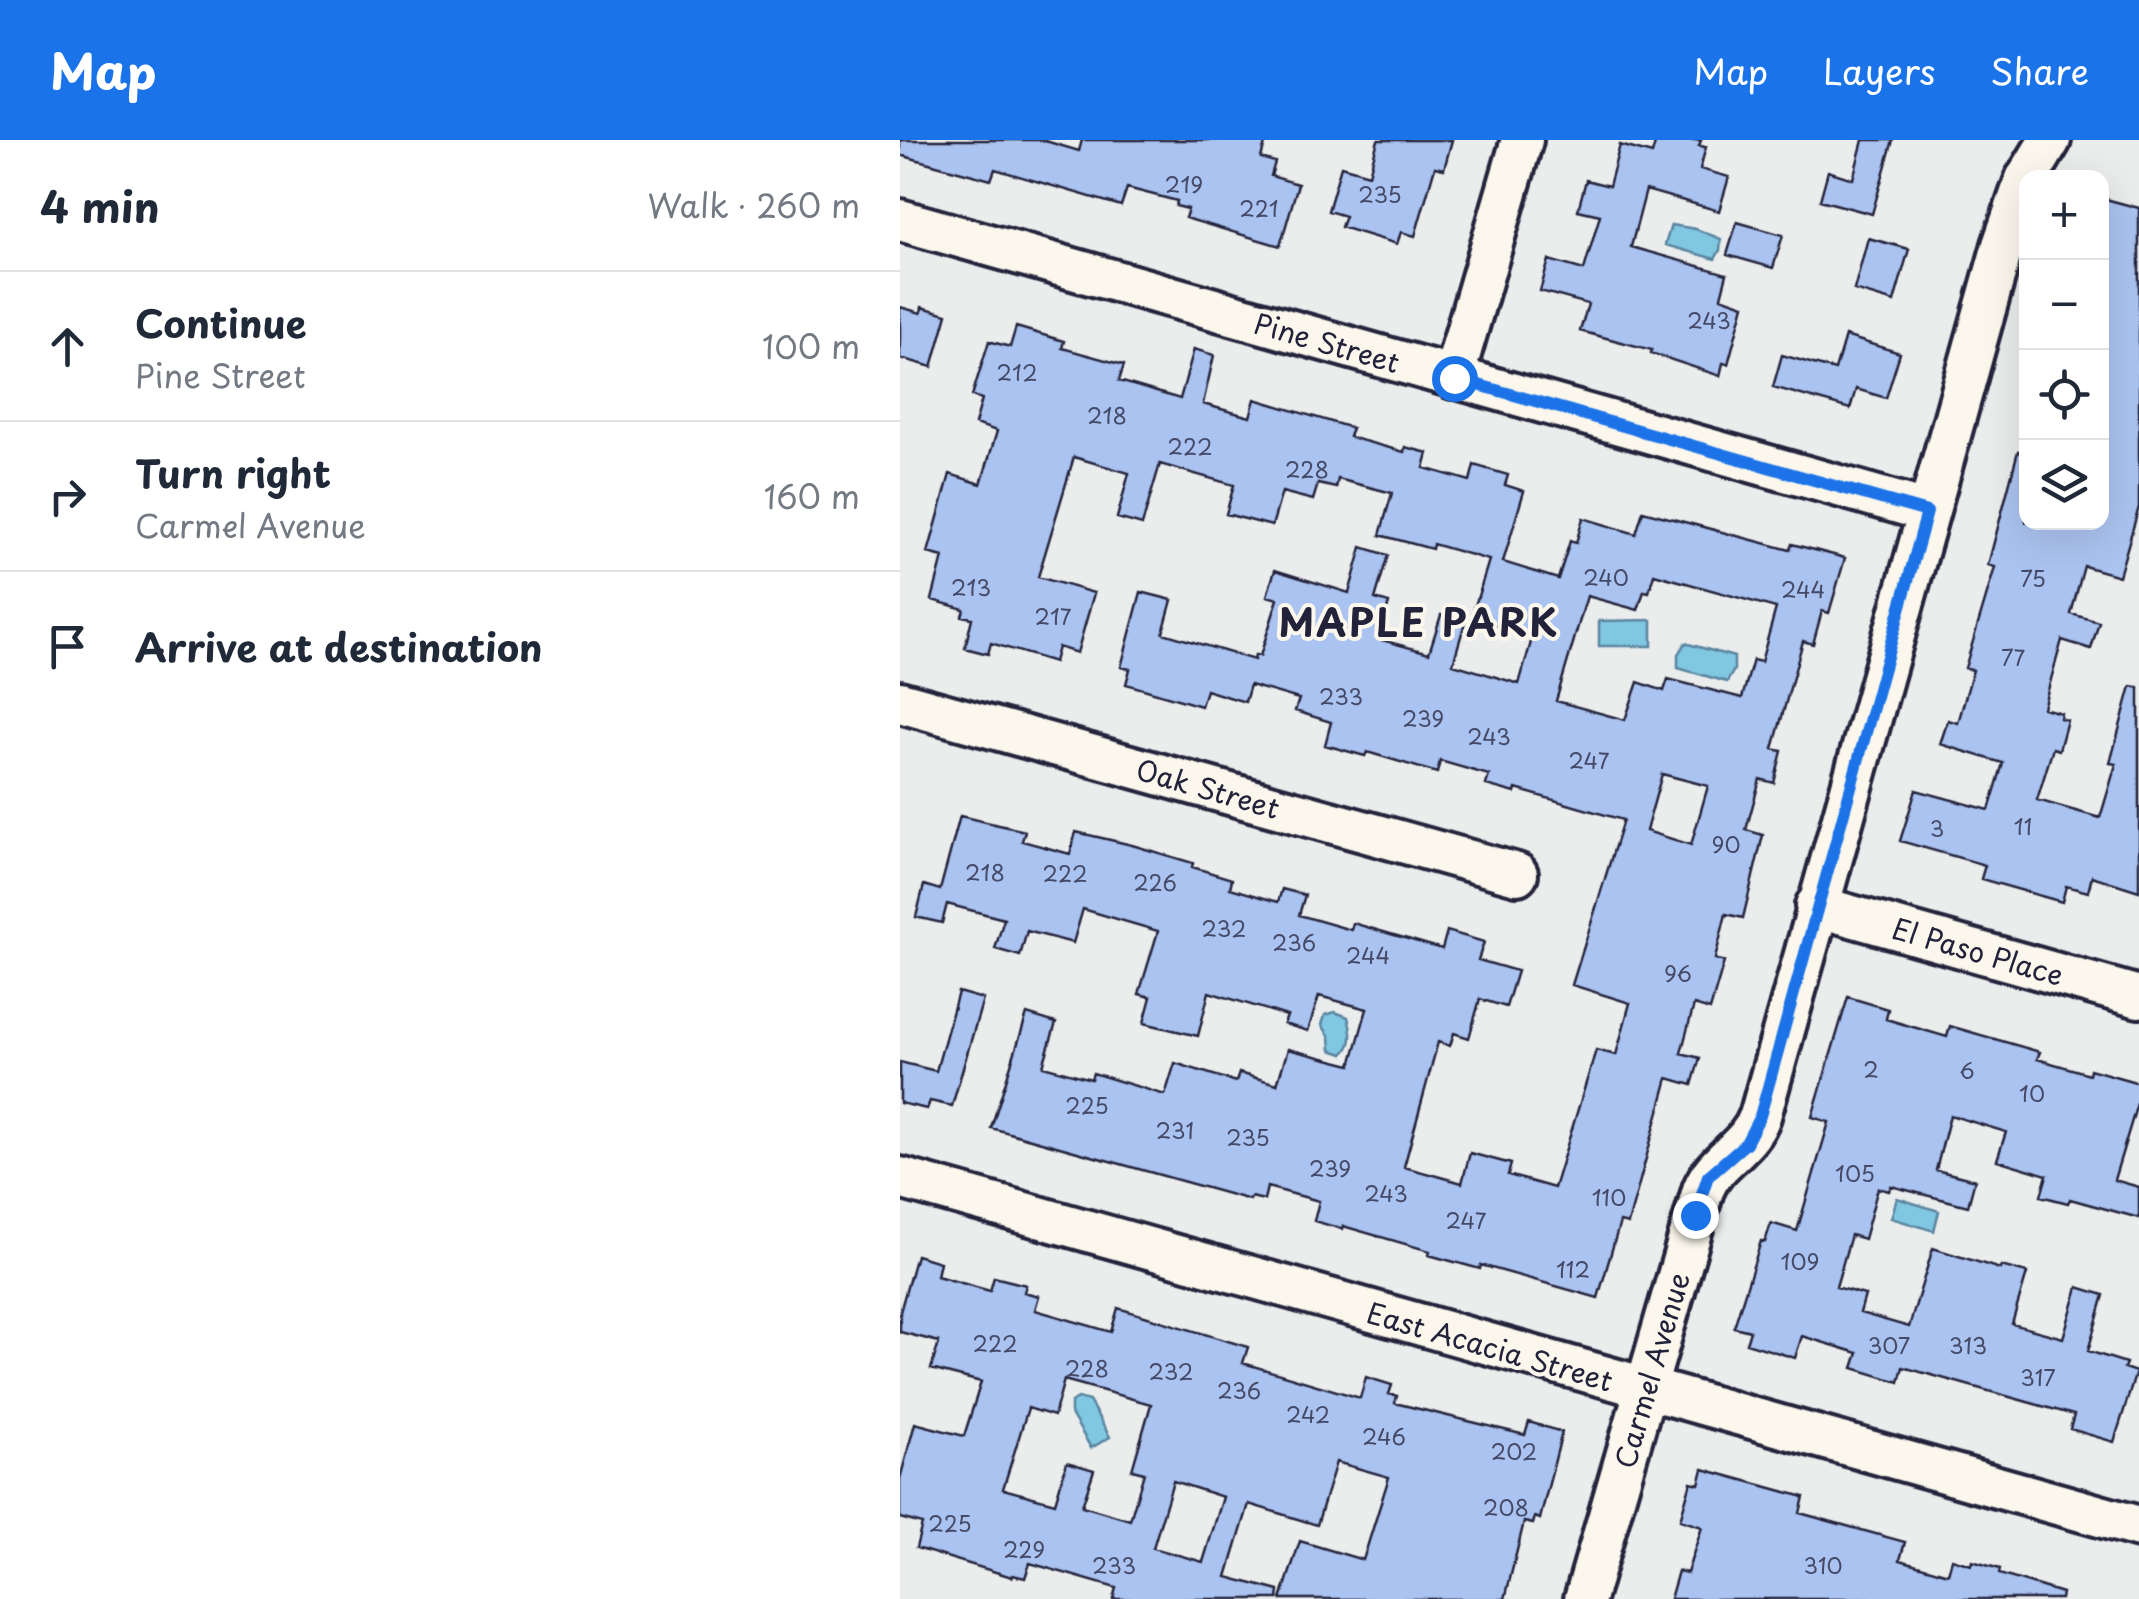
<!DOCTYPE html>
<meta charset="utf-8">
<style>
body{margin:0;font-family:"Playpen Sans",sans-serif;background:#f2f2f3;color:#1f2937}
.controls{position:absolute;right:30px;top:30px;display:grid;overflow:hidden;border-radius:20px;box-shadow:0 10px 40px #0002}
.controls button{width:90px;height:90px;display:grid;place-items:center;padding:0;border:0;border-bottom:2px solid #e0e1e3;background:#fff;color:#1f2937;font:50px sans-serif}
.stop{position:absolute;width:30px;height:30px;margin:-22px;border:8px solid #1a73e8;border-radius:50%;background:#fff}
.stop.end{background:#1a73e8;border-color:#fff;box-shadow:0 2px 10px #0008}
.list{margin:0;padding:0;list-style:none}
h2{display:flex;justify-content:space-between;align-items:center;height:130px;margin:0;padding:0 40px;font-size:42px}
h2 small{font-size:32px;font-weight:400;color:#747a83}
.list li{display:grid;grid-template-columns:65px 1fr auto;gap:30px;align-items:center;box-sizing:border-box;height:150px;padding:0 40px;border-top:2px solid #e0e1e3}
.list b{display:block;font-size:38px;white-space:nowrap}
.list p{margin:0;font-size:32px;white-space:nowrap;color:#747a83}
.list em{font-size:32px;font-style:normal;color:#747a83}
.icon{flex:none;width:55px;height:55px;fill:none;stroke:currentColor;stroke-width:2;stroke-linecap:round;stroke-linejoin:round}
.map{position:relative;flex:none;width:1239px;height:1459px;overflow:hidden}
header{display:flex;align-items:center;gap:60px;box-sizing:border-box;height:140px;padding:0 50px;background:#1a73e8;color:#fff}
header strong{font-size:48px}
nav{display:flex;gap:55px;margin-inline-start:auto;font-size:35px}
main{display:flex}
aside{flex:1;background:#fff}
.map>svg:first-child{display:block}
.water{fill:#80c7e1;stroke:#5a859f;stroke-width:2.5}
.building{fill:#abc3f0;stroke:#22223b;stroke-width:2.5;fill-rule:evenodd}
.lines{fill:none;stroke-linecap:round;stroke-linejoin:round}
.minor-casing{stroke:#22223b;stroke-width:48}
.minor{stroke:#fbf7ec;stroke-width:40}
.route{stroke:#1a73e8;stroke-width:12}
.labels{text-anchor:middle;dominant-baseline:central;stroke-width:8;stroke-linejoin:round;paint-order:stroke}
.number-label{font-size:22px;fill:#444a68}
.street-label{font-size:28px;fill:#22223b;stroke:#fbf7ec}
.district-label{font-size:38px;font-weight:bold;letter-spacing:2.5px;fill:#22223b;stroke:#fbf7ec}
</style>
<header>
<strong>Map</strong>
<nav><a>Map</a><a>Layers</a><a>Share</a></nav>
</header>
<main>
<aside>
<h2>4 min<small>Walk · 260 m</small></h2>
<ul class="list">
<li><svg class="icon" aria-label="ahead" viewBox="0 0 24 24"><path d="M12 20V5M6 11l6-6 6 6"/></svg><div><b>Continue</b><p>Pine Street</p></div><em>100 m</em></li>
<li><svg class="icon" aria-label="right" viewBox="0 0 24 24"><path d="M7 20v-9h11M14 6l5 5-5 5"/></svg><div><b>Turn right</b><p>Carmel Avenue</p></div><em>160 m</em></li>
<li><svg class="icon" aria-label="arrive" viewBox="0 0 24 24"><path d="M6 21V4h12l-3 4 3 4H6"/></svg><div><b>Arrive at destination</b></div></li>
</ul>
</aside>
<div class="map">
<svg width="1239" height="1459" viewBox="0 0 1239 1459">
<rect width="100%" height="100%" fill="#ebeded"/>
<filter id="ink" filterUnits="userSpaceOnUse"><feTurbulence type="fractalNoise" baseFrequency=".01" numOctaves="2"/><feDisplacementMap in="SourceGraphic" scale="20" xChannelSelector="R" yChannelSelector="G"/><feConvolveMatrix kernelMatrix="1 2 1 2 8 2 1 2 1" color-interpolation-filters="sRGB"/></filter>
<g filter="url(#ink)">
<path class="water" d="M771,85L796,89L821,99L820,110L815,119L765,105Z
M752,480V506H699V481Z
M785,503L834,517V530L827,542L778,528V514Z
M435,872L448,877C451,889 455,904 443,914L431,910L430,897L422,885L425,875Z
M997,1058L1039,1071L1034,1091L991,1078Z
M178,1258L189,1261L210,1297L191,1308L171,1274V1262Z"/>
<path class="building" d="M0,0H142L179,11L182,0H366L361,18L375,22L371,36L398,44L380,106L285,78L288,69L276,66L277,61L227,48L221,66L95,29L91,40L0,15Z
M478,0H552L544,29L535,27L515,96L501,92L497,104L441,87L445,76L428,71L441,26L469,34Z
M756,0H801L799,6L806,7L800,29L829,37L819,71L746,50L731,107L827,134L821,157L844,165L828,224L823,223L820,236L751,213L752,210L680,191L688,164L640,151L649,120L684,130L700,75L678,70L686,40L709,46L720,5L752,14Z
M963,0H993L972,74L920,60L928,31L953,39Z
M1202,58L1239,68V367L1219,436L1184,426L1171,474L1199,482L1191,509L1162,500L1143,568L1161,573L1160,578L1167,580L1159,610L1153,608L1137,660L1200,678L1216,624L1210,623L1231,546L1239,547V751L1192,736L1188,752L1166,746L1162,762L1081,739L1085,725L1000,701L1016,650L1089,670L1103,623L1040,604L1048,580L1058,583L1073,530L1065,528L1095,427L1088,425L1118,311L1126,312V382H1202Z
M837,82L883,95L873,128L827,115Z
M968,98L1009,109L994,162L954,150Z
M0,167L21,173L22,167L47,174L32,227L0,218Z
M116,187L164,201L162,208L224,225L219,241L280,259L294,209L314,215L303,264L350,277L355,259L452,288L449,297L504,312L505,307L528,313L524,328L570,341L574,325L608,335L605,345L624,351L603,422L658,439L670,401L676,403L683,378L736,394L743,371L890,410L892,404L945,418L929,473L922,471L913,504L903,501L873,609L882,611L874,643L860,639L846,690L863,695L843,778L826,774L815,819L824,822L810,870L794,865L781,913L800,918L792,945L768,938L728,1084L720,1082L698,1158L581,1125L580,1129L529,1115L530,1111L443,1086L442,1089L414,1081L419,1061L367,1047L364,1060L351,1057L350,1060L91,988L127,874L156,883L143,926L191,939L193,933L265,955L275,923L336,942L339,933L377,944L388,909L451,925L467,869L419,856L408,891L384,884L387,876L309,852L298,896L244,883L251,857L239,854L258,791L183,769L173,803L127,791L120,816L95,809L104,779L47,764L42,783L16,777L24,745L40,750L60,676L125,691L122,701L170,714L176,692L232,705L293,723L292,727L332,739L330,748L378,762L382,749L405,755L399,775L451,790L453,783L542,809L547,791L584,802L578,820L617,831L606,867L580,859L569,898L554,893L550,906L538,902L504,1027L562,1043L570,1013L611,1024L608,1035L654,1048L696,910L716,915L730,863L672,845L723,680L616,649L615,653L586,645L589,635L540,621L537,633L467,612L465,616L425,605L431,582L395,571L399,559L350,545L345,562L306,550L301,566L226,544L230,529L221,527L241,452L272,460L263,493L354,520L355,515L360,516L378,459L367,456L375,430L449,453L462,407L488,415L475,459L489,463L478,499L529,513L541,475L565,482L553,524L619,544L633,495L571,479L589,420L533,404L532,409L480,395L492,353L438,339L436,348L418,344L413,360L382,352L372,386L326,374L334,345L260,324L242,385L217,378L229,333L174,317L138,437L194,453L177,513L158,507L154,522L91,503L88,514L65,508L72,478L62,476L64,469L32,460L43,417L28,413L50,334L81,344L97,291L75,284L82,259L72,256L89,201L110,207ZM754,434L876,468L861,522L853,520L842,558L768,539L764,551L738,542L725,580L656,561L687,456L738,470L744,451L749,452ZM762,634L808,646L791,705L746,691Z
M945,196L1000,213L986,258L956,249L950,269L873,247L882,215L935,230Z
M58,852L83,859L52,966L30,961L27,969L0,963V922L36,931Z
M948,857L988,869L986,879L1047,897L1050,886L1140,912L1137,919L1189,934L1190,929L1239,943V957L1214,1040L1239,1047V1078L1170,1059L1168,1063L1141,1056L1147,1035L1097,1020L1106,992L1050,975L1036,1030L1075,1040L1068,1066L991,1046L989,1051L978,1048L964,1099L951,1095L936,1147L965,1155L960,1173L1009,1187L1033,1108L1100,1129L1101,1126L1127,1133L1112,1184L1163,1198L1178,1147L1204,1155L1188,1211L1226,1223L1224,1228L1236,1232L1214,1302L1170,1289L1174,1275L1003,1227L999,1242L953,1228L958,1213L902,1196L895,1218L846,1203L850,1191L834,1187L861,1101L865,1102L871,1083L897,1091L929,982L912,977Z
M16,1115L40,1122L37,1136L90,1151L94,1137L126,1145L124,1152L139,1156L135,1170L211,1192L218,1168L348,1207L343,1223L460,1258L466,1237L492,1245L489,1254L497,1256L495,1263L625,1295L629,1282L662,1292L640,1379L635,1377L633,1384L624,1382L605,1459H381L400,1401L463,1420L489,1337L436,1322L417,1385L349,1364L327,1437L379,1451L378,1459H213L216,1448L130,1423L125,1438L113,1435L112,1437L16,1408L22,1384L0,1378V1339L15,1283L64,1296L81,1242L31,1229L39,1202L0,1192V1172ZM164,1240L251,1264L232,1330L244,1333L230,1380L182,1366L194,1330L167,1322L155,1363L103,1349L128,1268L154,1276ZM273,1341L323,1357L303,1422L253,1408Z
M803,1329L904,1357L900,1373L1005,1402L1000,1420L1048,1434L1052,1419L1071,1425L1072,1421L1100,1429L1099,1434L1162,1453L1161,1459H770L778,1431L787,1433L802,1387L780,1380L791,1342L799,1344Z"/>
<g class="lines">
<g class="minor-casing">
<path id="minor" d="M1127,38L1150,0
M0,80L1027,371
M553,238L622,0
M0,562L617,734
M916,766L1239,857
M0,1038L1239,1387
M685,1459L803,1050C815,1019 848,1009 860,976L1103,105L1126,39"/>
</g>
<use href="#minor" class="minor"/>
</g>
</g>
<g class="lines" filter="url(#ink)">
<path class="route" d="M554,238L1027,372L860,976L846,1003L808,1036L795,1075"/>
</g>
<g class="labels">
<g class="number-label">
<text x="284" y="43">219</text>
<text x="480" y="53">235</text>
<text x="359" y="67">221</text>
<text x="809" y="179">243</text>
<text x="117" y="231">212</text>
<text x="207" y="274">218</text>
<text x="290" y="305">222</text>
<text x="407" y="328">228</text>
<text x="706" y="436">240</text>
<text x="1133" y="437">75</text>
<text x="71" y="446">213</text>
<text x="903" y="448">244</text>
<text x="153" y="475">217</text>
<text x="1113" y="516">77</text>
<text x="441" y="555">233</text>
<text x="523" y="577">239</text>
<text x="589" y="595">243</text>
<text x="689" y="619">247</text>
<text x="1123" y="685">11</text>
<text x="1037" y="687">3</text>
<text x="826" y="703">90</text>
<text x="85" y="731">218</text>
<text x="165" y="732">222</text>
<text x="255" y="741">226</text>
<text x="324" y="787">232</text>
<text x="394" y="801">236</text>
<text x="468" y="814">244</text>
<text x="778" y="832">96</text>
<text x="971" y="928">2</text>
<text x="1067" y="929">6</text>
<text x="1132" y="952">10</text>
<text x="187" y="964">225</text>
<text x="275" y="989">231</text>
<text x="348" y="996">235</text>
<text x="430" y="1027">239</text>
<text x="955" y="1032">105</text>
<text x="486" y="1052">243</text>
<text x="709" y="1056">110</text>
<text x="566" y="1079">247</text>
<text x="900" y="1120">109</text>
<text x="673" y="1128">112</text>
<text x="95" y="1202">222</text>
<text x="989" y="1204">307</text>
<text x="1068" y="1204">313</text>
<text x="187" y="1227">228</text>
<text x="271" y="1230">232</text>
<text x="1138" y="1236">317</text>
<text x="339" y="1249">236</text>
<text x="408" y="1273">242</text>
<text x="484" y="1295">246</text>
<text x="614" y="1310">202</text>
<text x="606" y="1366">208</text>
<text x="50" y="1382">225</text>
<text x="124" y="1408">229</text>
<text x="214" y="1424">233</text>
<text x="923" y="1424">310</text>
</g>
<g class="street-label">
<text transform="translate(427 202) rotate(16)">Pine Street</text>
<text transform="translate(308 648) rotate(16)">Oak Street</text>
<text transform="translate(1078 811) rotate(16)">El Paso Place</text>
<text transform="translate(590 1206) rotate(16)">East Acacia Street</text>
<text transform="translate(751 1230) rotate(-74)">Carmel Avenue</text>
</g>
<g class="district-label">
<text x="519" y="481">MAPLE PARK</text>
</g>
</g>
</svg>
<div class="controls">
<button>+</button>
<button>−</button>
<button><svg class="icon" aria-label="locate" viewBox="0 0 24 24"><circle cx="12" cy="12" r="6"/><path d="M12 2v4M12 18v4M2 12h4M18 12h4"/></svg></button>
<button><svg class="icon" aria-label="layers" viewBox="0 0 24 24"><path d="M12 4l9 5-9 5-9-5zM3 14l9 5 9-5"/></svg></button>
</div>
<div class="stop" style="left:554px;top:238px"></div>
<div class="stop end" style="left:795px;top:1075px"></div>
</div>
</main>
